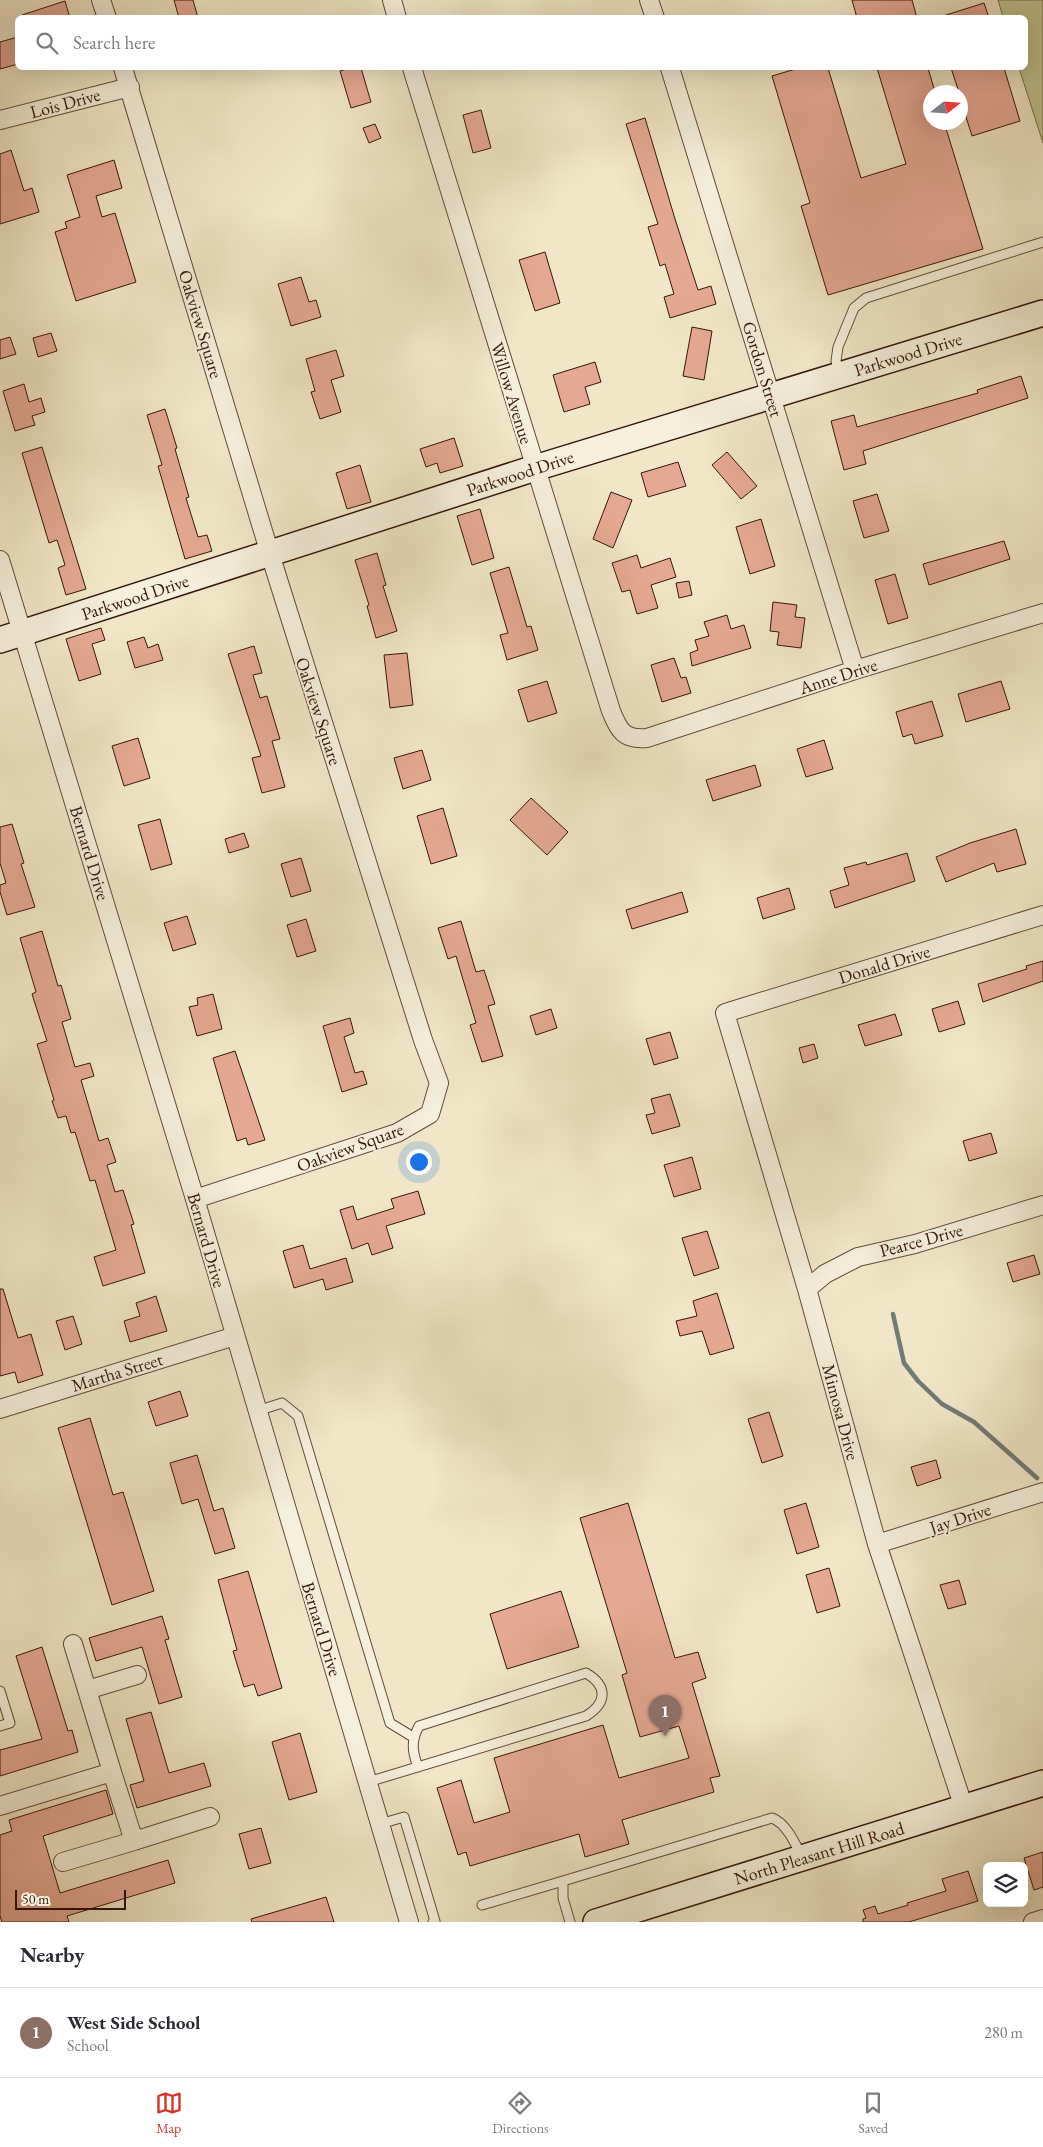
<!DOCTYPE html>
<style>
body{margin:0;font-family:"EB Garamond",serif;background:#f7f7f7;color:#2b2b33}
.controls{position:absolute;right:15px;bottom:15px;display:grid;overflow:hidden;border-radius:8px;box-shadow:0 5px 20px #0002}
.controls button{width:45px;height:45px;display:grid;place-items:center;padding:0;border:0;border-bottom:1px solid #e1e1e2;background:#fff;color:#2b2b33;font:25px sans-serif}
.compass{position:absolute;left:923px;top:85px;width:45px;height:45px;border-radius:50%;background:#fff;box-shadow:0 5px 20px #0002;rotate:73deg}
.scale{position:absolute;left:15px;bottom:12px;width:111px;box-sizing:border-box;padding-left:5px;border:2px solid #351709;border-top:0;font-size:14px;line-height:18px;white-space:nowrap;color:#351709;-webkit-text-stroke:4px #f6efdb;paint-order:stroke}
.you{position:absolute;left:418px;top:1161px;width:18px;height:18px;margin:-12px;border:4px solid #fff;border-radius:50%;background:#1a73e8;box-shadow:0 0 0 8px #1a73e833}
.badge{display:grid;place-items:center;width:32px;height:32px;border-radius:50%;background:#d93025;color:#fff;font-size:16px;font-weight:700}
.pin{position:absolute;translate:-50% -41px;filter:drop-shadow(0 1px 2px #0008)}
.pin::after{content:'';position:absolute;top:26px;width:18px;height:15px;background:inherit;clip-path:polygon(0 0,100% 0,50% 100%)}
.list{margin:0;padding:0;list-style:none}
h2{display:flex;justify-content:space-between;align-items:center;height:65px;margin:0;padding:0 20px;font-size:21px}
h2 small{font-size:16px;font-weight:400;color:#7c7c81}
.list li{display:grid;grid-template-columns:32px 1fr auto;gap:15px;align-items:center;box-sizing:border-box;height:90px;padding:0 20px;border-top:1px solid #e1e1e2}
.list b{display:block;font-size:19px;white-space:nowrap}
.list p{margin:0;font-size:16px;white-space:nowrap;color:#7c7c81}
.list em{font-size:16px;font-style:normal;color:#7c7c81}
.icon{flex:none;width:28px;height:28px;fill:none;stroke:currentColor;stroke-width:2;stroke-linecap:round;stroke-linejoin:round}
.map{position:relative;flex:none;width:1043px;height:1922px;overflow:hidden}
.search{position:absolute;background:#fff;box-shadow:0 5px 20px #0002;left:15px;right:15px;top:15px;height:55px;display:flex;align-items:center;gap:12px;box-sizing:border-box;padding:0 18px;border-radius:8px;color:#7c7c81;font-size:19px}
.sheet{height:155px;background:#fff}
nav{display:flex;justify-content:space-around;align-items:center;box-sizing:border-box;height:70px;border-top:1px solid #e1e1e2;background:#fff;font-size:14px;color:#7c7c81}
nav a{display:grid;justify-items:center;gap:2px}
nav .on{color:#d93025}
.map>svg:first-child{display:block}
.green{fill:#c1c391;stroke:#7b6d4d}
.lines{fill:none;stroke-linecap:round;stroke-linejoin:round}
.stream{stroke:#737b75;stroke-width:4.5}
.building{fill:#e5a894;stroke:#351709}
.lane-casing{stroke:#644b39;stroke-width:11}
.street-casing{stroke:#644b39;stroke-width:20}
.secondary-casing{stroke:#351709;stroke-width:28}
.lane{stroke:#f6efdb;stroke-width:9}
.street{stroke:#f6efdb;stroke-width:18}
.secondary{stroke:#f6efdb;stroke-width:25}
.labels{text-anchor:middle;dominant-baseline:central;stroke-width:4;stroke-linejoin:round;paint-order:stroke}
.street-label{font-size:18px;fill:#351709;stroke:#f6efdb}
</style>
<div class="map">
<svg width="1043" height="1922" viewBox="0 0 1043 1922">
<rect width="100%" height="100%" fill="#f1e7c8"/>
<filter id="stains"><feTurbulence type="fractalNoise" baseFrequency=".004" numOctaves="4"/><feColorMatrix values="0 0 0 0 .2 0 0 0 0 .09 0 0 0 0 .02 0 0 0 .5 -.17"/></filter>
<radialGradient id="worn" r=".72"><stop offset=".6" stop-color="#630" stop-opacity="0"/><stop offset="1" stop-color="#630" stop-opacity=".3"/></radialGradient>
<path class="green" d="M998,0H1043V143L1019,68H1026V18L1003,17Z"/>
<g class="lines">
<path class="stream" d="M893,1314L904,1363L918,1381L942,1404L974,1422L1037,1478"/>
</g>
<path class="building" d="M174,0H193L198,18H179Z
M852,0H912L917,18H857Z
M65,1L70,18H22V15Z
M984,3L989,18H946V15Z
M18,37V64L0,69V42Z
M350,68H361L371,102L351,108L340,71Z
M799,68H828L861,178L906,164L877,68H928L935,92H930V122H944L983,249L828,295L801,206L810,203L772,76Z
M951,68H1004L1020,121L972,136L960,98V92H959Z
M481,110L491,148L473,153L463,115Z
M645,118L675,219L698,290L711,286L716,304L670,318L664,297L674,294L665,264L660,266L648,227L658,224L626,124Z
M375,124L381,138L369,143L363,128Z
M11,150L24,191L32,188L39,212L0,224V154Z
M114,160L122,188L96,196L102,217L115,213L136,282L76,301L55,232L67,228L65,222L80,217L67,175Z
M545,252L560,303L535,311L519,260Z
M301,277L309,302L316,300L321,317L291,326L278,284Z
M692,327L712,331L704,380L683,376Z
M51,333L57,351L38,357L33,338Z
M10,337L16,354L0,359V340Z
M336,350L344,376L331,380L341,412L320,419L311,392L315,391L306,359Z
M595,362L601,382L585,387L590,404L564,412L553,375Z
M1021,376L1028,398L863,451L866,464L844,470L831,421L854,415L857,427L978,393L977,390Z
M24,384L29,402L41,398L45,412L32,416L35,425L15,431L3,391Z
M165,409L177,448L175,449L189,497L186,498L198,537L207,535L212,551L185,559L158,466L162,465L147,415Z
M454,438L463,466L440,473L437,463L426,467L420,449Z
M42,447L86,589L66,595L58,568L65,565L57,540L49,543L22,453Z
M727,452L757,486L741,499L712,465Z
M678,462L686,486L648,497L641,473Z
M360,465L371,502L347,509L336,473Z
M611,492L632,500L613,548L593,539Z
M877,494L889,531L864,538L853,501Z
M480,509L494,558L472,565L457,516Z
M761,519L775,566L750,574L736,527Z
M1004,541L1010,559L929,585L923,564Z
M377,553L386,585L383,586L397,631L376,638L367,606L369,605L355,560Z
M637,555L641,568L670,558L676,577L651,585L658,608L637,614L630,590L622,592L612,563Z
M509,567L527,627L531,626L538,650L507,660L500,635L508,633L490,573Z
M895,574L908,618L888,624L875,580Z
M689,581L692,595L679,598L676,583Z
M773,602L797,605L795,617L805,618L801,648L777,645L779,632L770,631Z
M727,615L731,629L744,625L751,648L692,666L690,653L698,650L695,640L709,636L704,622Z
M101,628L105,640L92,644L101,674L79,681L66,639Z
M144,637L148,648L158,644L163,660L135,668L127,642Z
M254,646L262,673L253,675L260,698L267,696L280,739L272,741L285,787L262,793L252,758L261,756L228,654Z
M407,653L413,705L390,708L384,655Z
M674,658L681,678L686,677L691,693L662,702L651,665Z
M547,681L557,713L528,722L518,690Z
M1001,681L1010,709L966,722L958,694Z
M932,701L943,736L915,744L912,734L903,737L896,712Z
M138,738L150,778L124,786L112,746Z
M824,740L833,769L806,777L797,749Z
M422,750L431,780L403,789L394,758Z
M755,765L761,786L713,801L706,780Z
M531,798L568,832L547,855L510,820Z
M443,808L457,856L431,864L417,816Z
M160,819L172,864L151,870L138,825Z
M12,824L24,863L21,864L35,907L7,915L0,892V885L6,883L0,863V827Z
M1016,829L1026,864L997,872L994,863L946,882L936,857L970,843Z
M244,833L249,847L229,853L225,839Z
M907,853L915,881L835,908L830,891L849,885L844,868L866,862L867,865Z
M301,858L311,891L291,897L281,864Z
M789,888L795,909L763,919L757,898Z
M682,892L688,912L632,929L626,910Z
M187,916L196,944L173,951L164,923Z
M306,919L316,951L297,957L287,925Z
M461,921L476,972L484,970L495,1004L488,1006L503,1056L482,1062L470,1025L476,1023L456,956L448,959L438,928Z
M42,931L58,986L61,985L71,1019L62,1022L75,1067L90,1063L94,1076L81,1080L99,1141L108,1138L116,1162L107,1165L115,1192L123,1190L134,1224L131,1225L145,1273L103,1286L94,1257L116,1250L95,1180L90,1181L75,1132L71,1133L66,1116L58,1118L52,1101L54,1100L37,1044L47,1041L32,994L36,992L20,938Z
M1043,961V981L983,1002L978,984L1027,969L1026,966Z
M213,994L222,1029L197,1036L189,1007L198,1005L197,998Z
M958,1001L965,1024L939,1032L932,1009Z
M551,1009L557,1028L536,1035L530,1016Z
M895,1014L902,1035L865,1046L858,1025Z
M350,1018L354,1033L344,1037L355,1073L363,1071L367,1084L342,1092L323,1026Z
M670,1032L678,1058L654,1065L646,1039Z
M814,1044L818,1058L803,1063L799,1048Z
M235,1051L265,1140L248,1145L246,1138L237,1141L213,1058Z
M670,1094L680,1126L652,1134L646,1115L655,1113L651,1099Z
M991,1133L997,1153L969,1161L963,1141Z
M692,1157L701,1189L674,1197L664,1165Z
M418,1191L425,1214L386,1226L393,1248L372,1255L368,1243L352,1249L340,1210L353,1206L357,1220L394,1208L391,1199Z
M707,1231L719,1268L694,1276L682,1238Z
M303,1245L310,1269L346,1258L353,1282L326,1290L323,1279L294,1288L283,1251Z
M1034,1255L1040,1274L1013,1282L1007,1263Z
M0,1289H3L18,1338L31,1334L43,1375L18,1383L15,1372L0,1376Z
M717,1293L734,1348L710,1355L702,1331L680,1336L676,1321L697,1316L693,1301Z
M156,1296L167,1331L130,1342L124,1321L140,1316L136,1303Z
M73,1316L82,1344L65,1350L56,1321Z
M180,1391L188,1416L156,1426L148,1402Z
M769,1412L783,1456L762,1463L748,1419Z
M90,1418L113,1495L123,1492L154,1591L112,1605L58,1428Z
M197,1455L214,1511L223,1508L235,1548L215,1554L198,1499L182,1504L170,1463Z
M936,1460L941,1478L917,1486L911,1467Z
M628,1503L675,1658L698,1652L706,1678L692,1683L720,1776L710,1778L714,1792L622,1820L629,1844L585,1857L579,1834L470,1866L466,1852L458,1855L437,1788L461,1780L474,1823L510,1812L494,1758L603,1725L619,1778L689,1758L679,1726L640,1737L622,1675L627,1673L580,1518Z
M806,1503L819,1547L797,1554L784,1510Z
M829,1568L840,1606L817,1613L806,1575Z
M248,1571L282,1688L258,1696L254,1684L244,1687L233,1651L237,1650L218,1580Z
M959,1580L966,1604L948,1609L940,1585Z
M561,1591L579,1647L507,1669L490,1614Z
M162,1616L169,1639L165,1640L182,1697L159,1704L142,1647L96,1661L89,1638Z
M42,1647L68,1731L72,1730L78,1752L0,1776V1750L42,1739L16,1656Z
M151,1712L169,1773L204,1763L211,1786L137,1808L130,1785L144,1781L126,1719Z
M300,1733L317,1792L289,1800L272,1742Z
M106,1790L113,1814L43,1836L60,1893L168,1860L175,1883L67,1916L69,1922H2L0,1916V1835L12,1831L9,1820Z
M261,1828L271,1863L249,1869L239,1834Z
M1043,1852V1887L1034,1890L1024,1858Z
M968,1871L978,1901L909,1922H863V1919L866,1918L863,1910L875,1906L878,1914L908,1905L907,1903L946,1891L942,1879Z
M326,1897L334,1922H252L251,1919Z"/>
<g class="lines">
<g class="lane-casing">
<path id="lane" d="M839,373L836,361L838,347L854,308L866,298L1043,242
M257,1411L282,1403L298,1416L390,1723L413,1737
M0,1691L10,1723L0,1726
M368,1782L586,1716C607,1703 608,1686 586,1673L419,1726C411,1741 412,1751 418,1767
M380,1824L404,1817L435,1921L433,1922
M482,1905L563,1881
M570,1922L563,1898V1881L772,1818C786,1823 795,1843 801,1855"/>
</g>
<g class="street-casing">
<path id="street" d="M101,0L107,18
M392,0L397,18
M649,0L655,18
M123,68L270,554L423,1040L439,1083L430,1114L397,1133L195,1199
M412,68L611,711C619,731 624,740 647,738L855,670L1043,613
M670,68L855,670
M0,120L130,87
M0,560L195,1199L409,1922
M807,1289L825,1274L858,1257L915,1244L1043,1205
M0,1409L235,1336
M877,1544L1043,1492
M87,1690L137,1675
M112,1772L134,1841L210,1817
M0,1806L112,1772L73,1644
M964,1808L877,1544L807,1289L725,1013L1043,915
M63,1862L134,1841
M1033,1922L1043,1919"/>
</g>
<g class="secondary-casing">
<path id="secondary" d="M0,640L535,468L1043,313
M596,1922L1043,1783"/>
</g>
<use href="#lane" class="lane"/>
<use href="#street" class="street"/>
<use href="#secondary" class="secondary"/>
</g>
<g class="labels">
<g class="street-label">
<text transform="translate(65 103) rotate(-15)">Lois Drive</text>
<text transform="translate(201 324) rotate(73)">Oakview Square</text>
<text transform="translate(908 354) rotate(-17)">Parkwood Drive</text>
<text transform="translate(763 369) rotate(73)">Gordon Street</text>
<text transform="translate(512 393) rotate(73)">Willow Avenue</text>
<text transform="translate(520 473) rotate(-18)">Parkwood Drive</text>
<text transform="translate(135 597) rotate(-18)">Parkwood Drive</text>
<text transform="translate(838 676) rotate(-18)">Anne Drive</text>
<text transform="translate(319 711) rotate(72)">Oakview Square</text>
<text transform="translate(90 853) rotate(73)">Bernard Drive</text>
<text transform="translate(884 964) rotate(-17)">Donald Drive</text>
<text transform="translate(350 1147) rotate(-20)">Oakview Square</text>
<text transform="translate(207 1240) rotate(74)">Bernard Drive</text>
<text transform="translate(921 1240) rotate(-15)">Pearce Drive</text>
<text transform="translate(117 1372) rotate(-17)">Martha Street</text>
<text transform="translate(841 1412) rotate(75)">Mimosa Drive</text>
<text transform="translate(960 1518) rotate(-18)">Jay Drive</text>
<text transform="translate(322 1629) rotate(73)">Bernard Drive</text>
<text transform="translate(819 1853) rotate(-17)">North Pleasant Hill Road</text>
</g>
</g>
<rect width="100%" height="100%" filter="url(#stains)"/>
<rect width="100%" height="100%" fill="url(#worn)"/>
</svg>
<div class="controls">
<button><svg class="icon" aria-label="layers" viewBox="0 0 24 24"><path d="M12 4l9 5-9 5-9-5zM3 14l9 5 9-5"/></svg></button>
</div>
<svg class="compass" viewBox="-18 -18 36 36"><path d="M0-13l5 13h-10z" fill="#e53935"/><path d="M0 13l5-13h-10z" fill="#7c7c81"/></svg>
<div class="scale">50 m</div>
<div class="you"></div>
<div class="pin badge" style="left:665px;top:1736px;background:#8d6e63">1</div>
<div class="search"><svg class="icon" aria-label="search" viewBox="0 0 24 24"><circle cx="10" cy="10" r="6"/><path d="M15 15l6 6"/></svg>Search here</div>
</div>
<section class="sheet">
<h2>Nearby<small></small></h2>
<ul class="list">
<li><span class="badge" style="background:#8d6e63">1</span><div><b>West Side School</b><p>School</p></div><em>280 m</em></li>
</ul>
</section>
<nav>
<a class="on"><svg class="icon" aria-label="map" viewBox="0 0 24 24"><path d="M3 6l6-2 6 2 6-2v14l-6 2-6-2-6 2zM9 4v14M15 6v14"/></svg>Map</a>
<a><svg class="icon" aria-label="directions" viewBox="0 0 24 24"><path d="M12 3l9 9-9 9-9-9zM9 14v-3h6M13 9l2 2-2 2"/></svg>Directions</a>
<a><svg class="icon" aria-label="saved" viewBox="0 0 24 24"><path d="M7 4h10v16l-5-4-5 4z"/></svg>Saved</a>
</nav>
